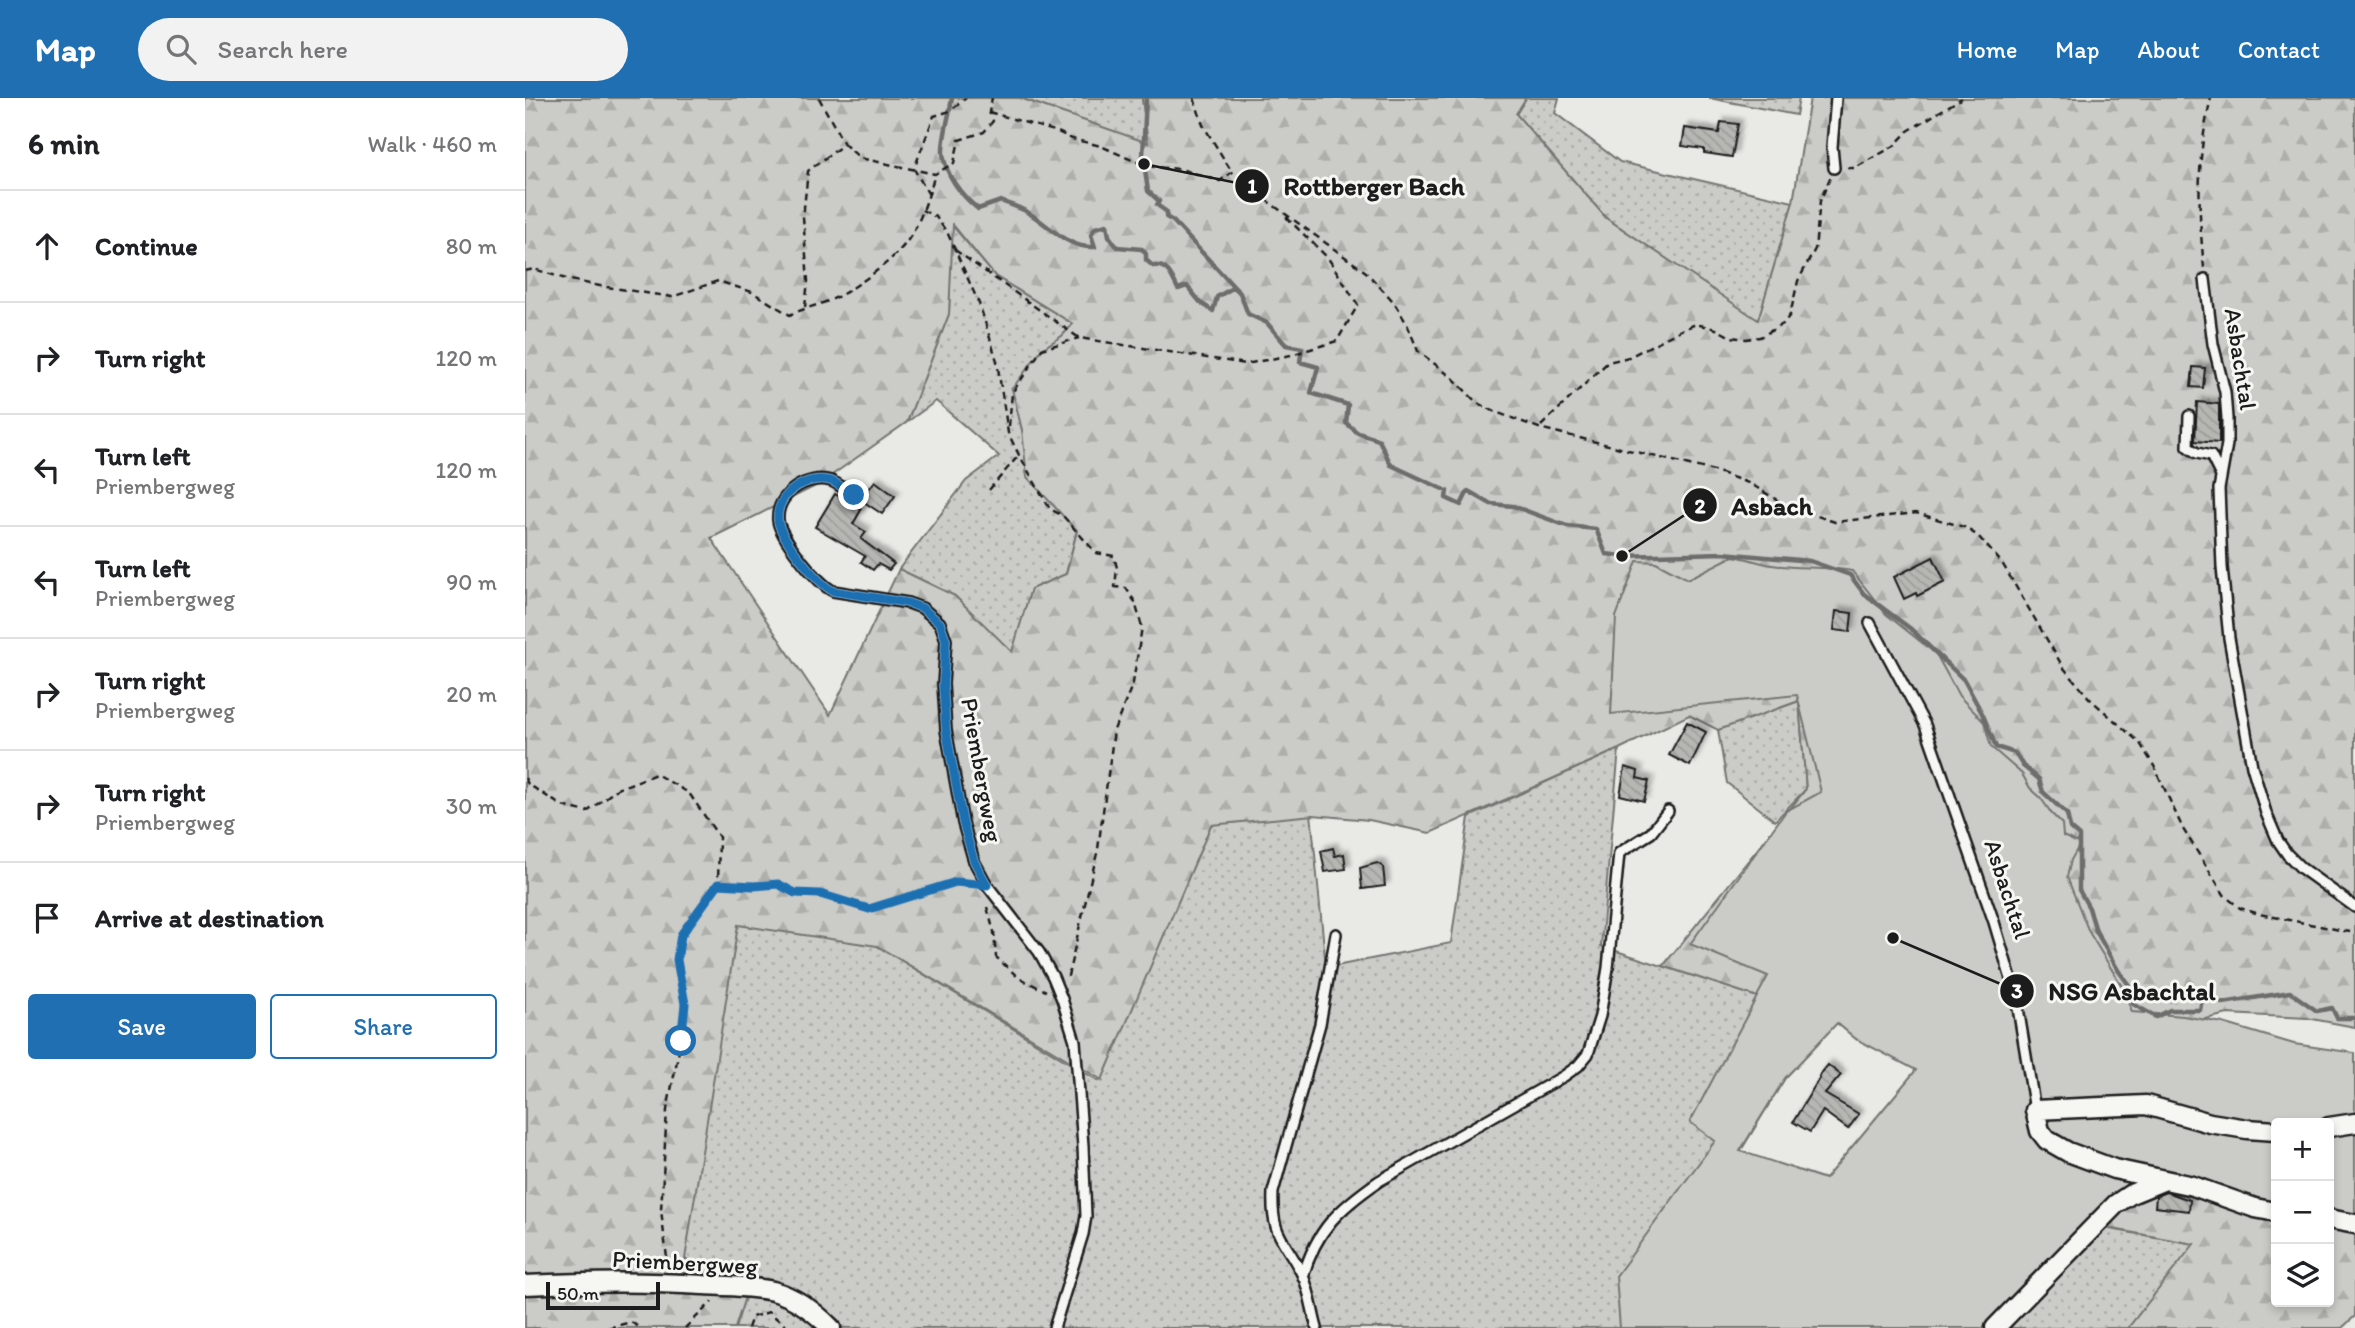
<!DOCTYPE html>
<meta charset="utf-8">
<style>
body{margin:0;font-family:Itim,sans-serif;background:#f2f2f2;color:#202124}
.controls{position:absolute;right:21px;bottom:21px;display:grid;overflow:hidden;border-radius:7px;box-shadow:0 4px 10px #0003}
.controls button{width:63px;height:63px;display:grid;place-items:center;padding:0;border:0;border-bottom:2px solid #e0e0e0;background:#fff;color:#202124;font:35px sans-serif}
.scale{position:absolute;left:21px;bottom:18px;width:114px;box-sizing:border-box;padding-left:7px;border:4px solid #1c1c1c;border-top:0;font-size:19px;line-height:24px;white-space:nowrap;color:#1c1c1c;-webkit-text-stroke:5px #f6f6f2;paint-order:stroke}
.stop{position:absolute;width:21px;height:21px;margin:-16px;border:5px solid #1f6fb2;border-radius:50%;background:#fff}
.stop.end{background:#1f6fb2;border-color:#fff;box-shadow:0 2px 7px #0008}
.list{margin:0;padding:0;list-style:none}
h2{display:flex;justify-content:space-between;align-items:center;height:91px;margin:0;padding:0 28px;font-size:30px}
h2 small{font-size:23px;font-weight:400;color:#757577}
.list li{display:grid;grid-template-columns:46px 1fr auto;gap:21px;align-items:center;box-sizing:border-box;height:112px;padding:0 28px;border-top:2px solid #e0e0e0}
.list b{display:block;font-size:26px;white-space:nowrap}
.list p{margin:0;font-size:23px;white-space:nowrap;color:#757577}
.list em{font-size:23px;font-style:normal;color:#757577}
.actions{display:flex;gap:14px;padding:21px 28px}
.actions a{flex:1;padding:16px 0;border:2px solid #1f6fb2;border-radius:7px;text-align:center;font-size:24px;color:#1f6fb2}
.actions .main{background:#1f6fb2;color:#fff}
.icon{flex:none;width:38px;height:38px;fill:none;stroke:currentColor;stroke-width:2;stroke-linecap:round;stroke-linejoin:round}
.map{position:relative;flex:none;width:1830px;height:1230px;overflow:hidden}
header{display:flex;align-items:center;gap:42px;box-sizing:border-box;height:98px;padding:0 35px;background:#1f6fb2;color:#fff}
header strong{font-size:33px}
nav{display:flex;gap:38px;margin-inline-start:auto;font-size:24px}
.search{width:490px;height:63px;background:#f2f2f2;display:flex;align-items:center;gap:18px;box-sizing:border-box;padding:0 24px;border-radius:38px;color:#757577;font-size:26px}
main{display:flex}
aside{flex:1;background:#fff}
.map>svg:first-child{display:block}
.grass{fill:url(#grass-dots);stroke:#747472;stroke-width:2}
.forest{fill:url(#forest-firs);stroke:#747472;stroke-width:2;fill-rule:evenodd}
.green{fill:#cbcbc7;stroke:#747472;stroke-width:2;fill-rule:evenodd}
.lines{fill:none;stroke-linecap:round;stroke-linejoin:round}
.stream{stroke:#6d6d6c;stroke-width:4.5}
.building{fill:url(#building-back-hatch);stroke:#1c1c1c;stroke-width:2;filter:url(#shadow)}
.lane-casing{stroke:#1c1c1c;stroke-width:14}
.street-casing{stroke:#1c1c1c;stroke-width:23}
.path{stroke:#1c1c1c;stroke-width:2.5;stroke-dasharray:7 5;stroke-linecap:butt}
.lane{stroke:#f6f6f2;stroke-width:9}
.street{stroke:#f6f6f2;stroke-width:18}
.route{stroke:#1f6fb2;stroke-width:9}
.labels{text-anchor:middle;dominant-baseline:central;stroke-width:6;stroke-linejoin:round;paint-order:stroke}
.street-label{font-size:24px;fill:#1c1c1c;stroke:#f6f6f2}
.leader{fill:none;stroke:#1c1c1c;stroke-width:2.5}
.callout-dot{fill:#1c1c1c;stroke:#f6f6f2;stroke-width:2.5}
.mark-label{font-size:21px;text-anchor:middle;font-weight:bold;fill:#fff}
.callout-label{font-size:26px;text-anchor:middle;font-weight:bold;fill:#1c1c1c;stroke:#f6f6f2;stroke-width:6;stroke-linejoin:round;paint-order:stroke}
</style>
<header>
<strong>Map</strong>
<div class="search"><svg class="icon" aria-label="search" viewBox="0 0 24 24"><circle cx="10" cy="10" r="6"/><path d="M15 15l6 6"/></svg>Search here</div>
<nav><a>Home</a><a>Map</a><a>About</a><a>Contact</a></nav>
</header>
<main>
<aside>
<h2>6 min<small>Walk · 460 m</small></h2>
<ul class="list">
<li><svg class="icon" aria-label="ahead" viewBox="0 0 24 24"><path d="M12 20V5M6 11l6-6 6 6"/></svg><div><b>Continue</b></div><em>80 m</em></li>
<li><svg class="icon" aria-label="right" viewBox="0 0 24 24"><path d="M7 20v-9h11M14 6l5 5-5 5"/></svg><div><b>Turn right</b></div><em>120 m</em></li>
<li><svg class="icon" aria-label="left" viewBox="0 0 24 24"><path d="M17 20v-9H6M10 6l-5 5 5 5"/></svg><div><b>Turn left</b><p>Priembergweg</p></div><em>120 m</em></li>
<li><svg class="icon" aria-label="left" viewBox="0 0 24 24"><path d="M17 20v-9H6M10 6l-5 5 5 5"/></svg><div><b>Turn left</b><p>Priembergweg</p></div><em>90 m</em></li>
<li><svg class="icon" aria-label="right" viewBox="0 0 24 24"><path d="M7 20v-9h11M14 6l5 5-5 5"/></svg><div><b>Turn right</b><p>Priembergweg</p></div><em>20 m</em></li>
<li><svg class="icon" aria-label="right" viewBox="0 0 24 24"><path d="M7 20v-9h11M14 6l5 5-5 5"/></svg><div><b>Turn right</b><p>Priembergweg</p></div><em>30 m</em></li>
<li><svg class="icon" aria-label="arrive" viewBox="0 0 24 24"><path d="M6 21V4h12l-3 4 3 4H6"/></svg><div><b>Arrive at destination</b></div></li>
</ul>
<div class="actions"><a class="main">Save</a><a>Share</a></div>
</aside>
<div class="map">
<svg width="1830" height="1230" viewBox="0 0 1830 1230">
<defs>
<pattern id="grass-dots" width="8" height="8" patternUnits="userSpaceOnUse" patternTransform="scale(1.75)"><rect width="8" height="8" fill="#cbcbc7"/><path d="M2 2h.1M6 6h.1" fill="none" stroke="#aeaeaa" stroke-width="1.8" stroke-linecap="round"/></pattern>
<pattern id="forest-firs" width="22" height="20" patternUnits="userSpaceOnUse" patternTransform="scale(1.75)"><rect width="22" height="20" fill="#cbcbc7"/><path d="M5 1l3.5 6h-7zM16 11l3.5 6h-7z" fill="#aeaeaa"/></pattern>
<pattern id="building-back-hatch" width="6" height="6" patternUnits="userSpaceOnUse" patternTransform="scale(1.75)"><rect width="6" height="6" fill="#b6b6b3"/><path d="M-1 5l2 2M0 0l6 6M5-1l2 2" fill="none" stroke="#9c9c99"/></pattern>
<filter id="shadow"><feDropShadow dx="4.5" dy="-4.5" stdDeviation="2" flood-color="#0004"/></filter>
</defs>
<rect width="100%" height="100%" fill="#e9e9e5"/>
<filter id="ink" filterUnits="userSpaceOnUse"><feTurbulence type="fractalNoise" baseFrequency=".0143" numOctaves="2"/><feDisplacementMap in="SourceGraphic" scale="14" xChannelSelector="R" yChannelSelector="G"/><feConvolveMatrix kernelMatrix="1 2 1 2 8 2 1 2 1" color-interpolation-filters="sRGB"/></filter>
<g filter="url(#ink)">
<path class="grass" d="M495,0H617L623,46Z
M1001,0H1034L1030,15L1095,64L1268,104L1233,223L1081,120L991,16Z
M1184,0H1274L1271,17Z
M427,127L470,178L548,226L537,238L517,251L488,291L497,332L552,432L541,476L506,491L487,555L430,498L374,471L441,383L474,358L411,303L382,324L424,216Z
M1274,603L1281,691L1250,723L1202,685L1193,632Z
M1094,651L1076,848L1312,925L1260,980L1215,1054L1300,1081L1670,1146L1603,1230H311L283,1204L198,1185L157,1159L210,825L349,846L574,983L684,725L786,715L801,870L926,845L944,719Z
M220,1199H249L280,1215L295,1230H210Z"/>
<path class="forest" d="M0,0H495L623,45L617,0H1001L991,16L1081,120L1233,222L1268,104L1285,0H1830V929L1782,920L1703,916L1658,926L1603,923L1348,748L1331,941L1312,925L1138,868L1281,691L1274,603L1193,632L1164,617L1094,651L905,735L844,722L788,717L686,727L577,982L352,848L213,827L160,1161L220,1199L210,1230H0ZM428,127L470,178L548,226L537,238L517,251L487,291L497,332L502,379L552,433L541,476L506,491L487,554L430,498L374,471L305,617L186,440L293,387L382,324L424,216Z
M1830,1005V1218L1817,1230H1603L1669,1146L1577,1129L1350,1020H1518ZM1751,1025H1804V1204H1751Z"/>
<path class="green" d="M1208,458C1222,460 1234,465 1247,467C1273,471 1300,468 1327,473L1361,516L1411,556L1434,598L1459,624L1466,649L1497,676L1505,690L1515,699L1527,716L1537,726L1538,738L1555,746L1546,762L1542,779L1564,834L1601,895L1607,914L1658,918L1698,925L1769,946L1830,955V1123L1804,1119V1025H1751V1111L1622,1084L1464,1230H1095L1091,1178L1190,1043L1165,1024L1243,878L1165,846L1261,713L1296,694L1272,597L1086,616L1091,519L1112,463L1131,464L1163,481ZM1312,925L1331,941L1391,972L1300,1081L1215,1053L1260,980Z"/>
<g class="lines">
<path class="stream" d="M427,0C425,15 417,41 418,55C420,77 437,98 453,111L476,103C485,107 495,109 502,114C525,127 541,151 570,149L566,137L570,130L582,127L584,138L592,149L617,151L621,156V162L628,168C644,166 647,180 653,191L662,188L676,205L688,213L692,199L709,189L715,195L723,216L742,225L761,247L777,250L775,264L793,269L786,295L823,307L821,325L833,335L854,342L866,367L922,393L921,400L936,407L943,393L966,406L988,408L1042,428L1071,431L1081,456L1097,458L1198,455L1285,463L1325,477L1339,496L1386,531L1439,582L1458,617L1471,649L1490,655L1498,668L1514,681L1518,694L1542,716L1545,730L1554,738V792L1564,810L1571,833L1593,872L1609,894L1608,906L1631,919L1645,912H1675L1678,895L1688,903L1698,905L1765,894L1792,913L1807,910L1812,920H1830
M621,0L618,58L623,93L634,103L632,107L642,114L641,119L648,123L709,189"/>
</g>
<path class="building" d="M1196,24L1213,26L1207,59L1179,55V51L1157,48L1160,30L1194,35Z
M1668,269L1680,270L1678,290L1666,289Z
M1672,304L1694,306V345L1670,343Z
M350,383L370,398L357,416L336,402Z
M310,396L336,412L328,426L341,434L336,441L369,466L364,472L353,466L348,472L336,464L340,458L290,429Z
M1408,459L1420,484L1392,498L1391,495L1379,501L1369,479Z
M1311,513L1327,515L1325,534L1309,532Z
M1162,624L1181,634L1165,668L1144,657Z
M1100,669L1113,673L1112,680L1124,683L1119,703L1095,697Z
M808,750L810,758L819,756L821,771L800,774L796,753Z
M852,765L858,769L860,788L837,791L835,770Z
M1303,967L1316,977L1300,996L1334,1016L1323,1031L1298,1013L1285,1034L1268,1024L1295,979L1294,978Z
M1641,1094L1665,1102L1664,1113L1630,1109L1631,1098Z"/>
<g class="lines">
<g class="lane-casing">
<path id="lane" d="M1309,70L1307,49L1311,0
M1680,181L1688,246L1700,294L1702,320V346L1694,391L1697,469L1704,540L1727,668L1741,715L1753,743L1762,756L1776,770L1830,809
M1664,318L1663,349L1672,355L1686,358L1696,378
M329,397C322,393 314,386 306,383C282,376 251,396 253,422C254,438 293,486 308,493L383,505L397,510L415,525L421,542L418,586L421,632L438,725L449,763L462,787L514,854L528,879L537,901L550,943L558,1048L561,1118L558,1136L529,1230
M1345,525L1400,627L1469,824L1491,898L1510,1012
M778,1179C791,1131 815,1110 854,1083L1039,978L1053,968L1063,956L1075,918L1083,870L1094,755L1126,735L1143,713
M792,1230C787,1213 785,1192 777,1176C759,1140 746,1139 748,1094L795,926L811,836"/>
</g>
<g class="street-casing">
<path id="street" d="M1804,1029L1830,1025
M1751,1033L1722,1031L1685,1025L1621,1007L1510,1012L1515,1033L1522,1042L1543,1054L1589,1071L1668,1088L1730,1110L1751,1114
M1804,1121L1830,1126
M0,1187C59,1184 118,1183 178,1187C201,1188 225,1188 248,1193C270,1199 290,1214 306,1230
M1470,1230L1591,1106L1606,1096L1640,1082"/>
</g>
<path class="path" d="M294,0L319,46
M669,0L678,27L707,74
M464,14L533,34L547,41L576,48L609,63L629,69L655,71L695,83L707,74L723,89L841,174L868,203L882,226L893,253L929,281L952,305L968,313L1014,330L1193,374L1226,386L1260,407L1310,424L1391,415L1439,429L1453,438L1477,465L1538,569L1565,601L1615,645L1629,668L1658,731L1700,798L1715,810L1734,816L1830,835
M1322,70H1330L1369,48L1383,33L1437,0
M404,97L389,71L409,18L425,13L441,0
M397,112L411,119L423,136L455,208L472,263L483,335L494,357L525,411L538,418L571,455L589,458L592,470L590,489L601,490L610,504L617,529L608,585L589,632L573,751L542,882
M430,152L554,240L721,266L766,257L812,243L833,207L803,160L761,119
M1679,170C1673,108 1671,62 1686,0
M0,173L9,171L41,181L69,187L147,199L193,183L227,194L265,217C281,209 300,206 316,197C335,186 366,164 380,146C394,129 404,97 410,76
M280,209L283,183L278,119L283,73L319,46L335,60L410,76L429,65L434,42L459,34L468,23L464,14L467,0
M484,328L487,295L517,251L554,240
M1016,328L1083,264L1104,259L1156,232L1171,226L1191,231L1206,239L1221,241L1235,239L1258,226L1265,217L1273,183L1290,151L1295,103L1305,80
M464,392L494,357
M0,680L3,686L37,708L62,714L92,691L131,676L164,695L194,739L193,786L156,837L152,862L160,906L156,943L142,1012L136,1112L143,1168
M193,786L229,788L253,786L270,795L295,796L344,811L431,784L446,785
M462,809L469,834L471,859L494,880L521,893
M83,1230L106,1224L115,1230
M160,1230L187,1204
M223,1230L227,1219L244,1214L263,1230"/>
<use href="#lane" class="lane"/>
<use href="#street" class="street"/>
</g>
</g>
<g class="lines" filter="url(#ink)">
<path class="route" d="M156,943L160,906L152,862L156,837L193,786L229,788L253,786L270,795L295,796L344,811L431,784L462,787L449,763L438,725L421,632L418,586L421,542L415,525L397,510L383,505L308,493C293,486 254,438 253,422C250,396 282,376 306,383C314,386 322,393 329,397"/>
</g>
<g class="labels">
<g class="street-label">
<text transform="translate(1716 261) rotate(81)">Asbachtal</text>
<text transform="translate(457 672) rotate(80)">Priembergweg</text>
<text transform="translate(1483 791) rotate(72)">Asbachtal</text>
<text transform="translate(160 1164) rotate(3)">Priembergweg</text>
</g>
</g>
<path class="leader" d="M619 66L727 88M1097 458L1175 407M1368 840L1492 893"/>
<g class="callout-dot">
<circle cx="619" cy="66" r="7"/>
<circle cx="1097" cy="458" r="7"/>
<circle cx="1368" cy="840" r="7"/>
<circle cx="727" cy="88" r="18"/>
<circle cx="1175" cy="407" r="18"/>
<circle cx="1492" cy="893" r="18"/>
</g>
<g class="mark-label">
<text x="727" y="95">1</text>
<text x="1175" y="415">2</text>
<text x="1492" y="900">3</text>
</g>
<g class="callout-label">
<text x="849" y="97">Rottberger Bach</text>
<text x="1247" y="417">Asbach</text>
<text x="1607" y="902">NSG Asbachtal</text>
</g>
</svg>
<div class="controls">
<button>+</button>
<button>−</button>
<button><svg class="icon" aria-label="layers" viewBox="0 0 24 24"><path d="M12 4l9 5-9 5-9-5zM3 14l9 5 9-5"/></svg></button>
</div>
<div class="scale">50 m</div>
<div class="stop" style="left:156px;top:943px"></div>
<div class="stop end" style="left:329px;top:397px"></div>
</div>
</main>
